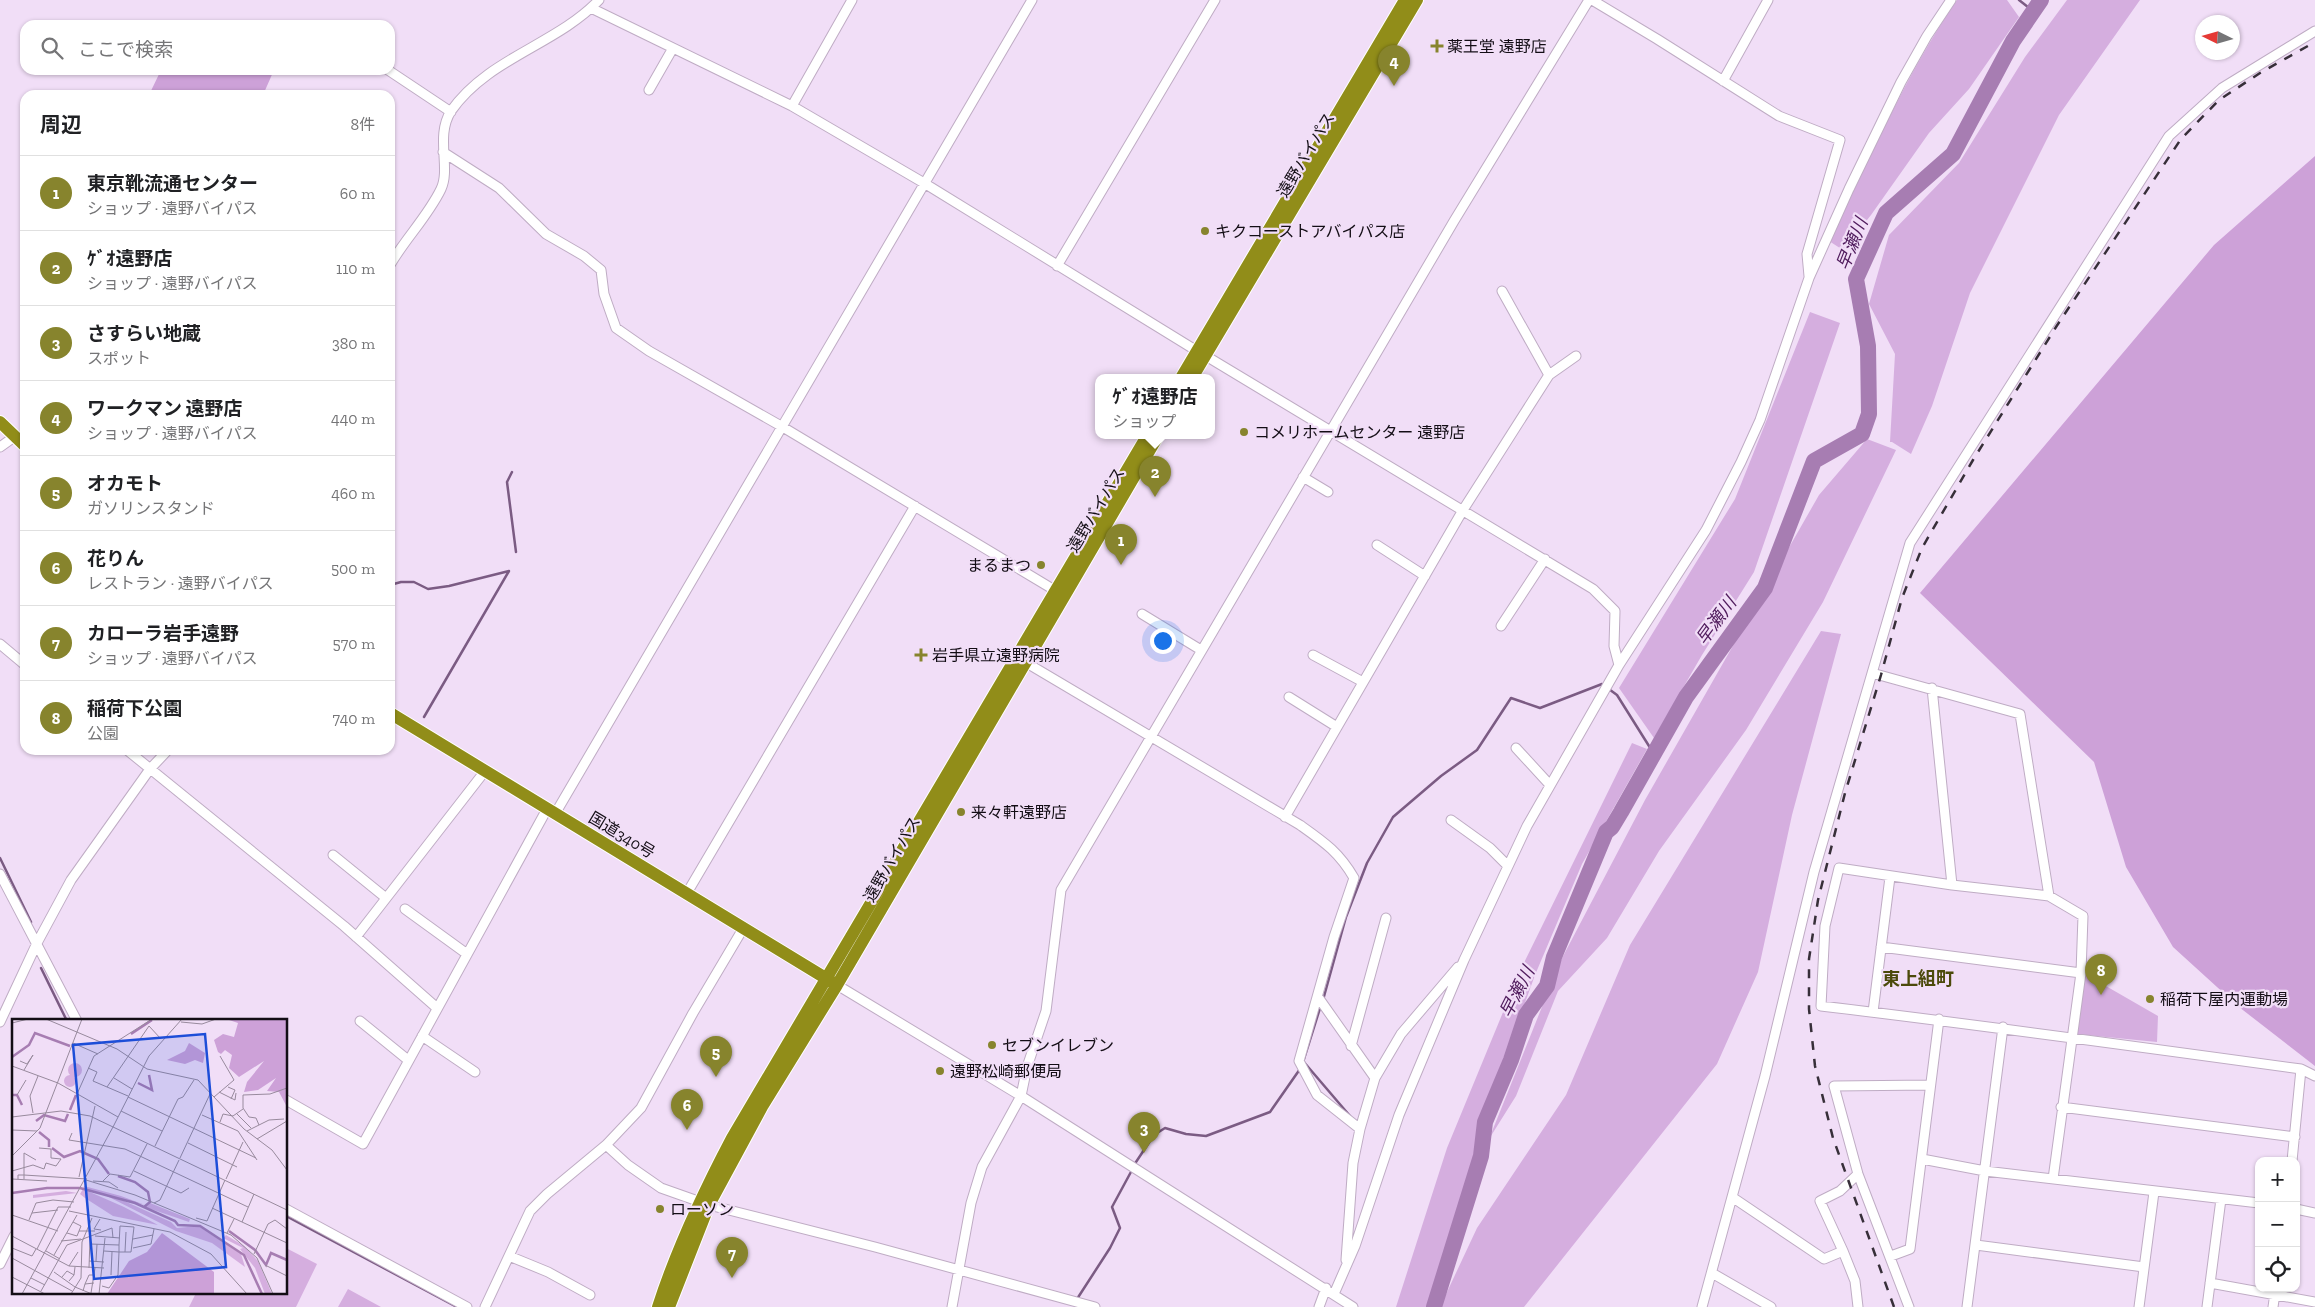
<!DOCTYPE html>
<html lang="ja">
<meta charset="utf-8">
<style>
body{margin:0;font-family:"Zilla Slab","Noto Sans JP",serif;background:#f2f2f2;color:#202124}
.controls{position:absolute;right:15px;bottom:15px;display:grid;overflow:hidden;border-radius:10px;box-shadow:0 1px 4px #0004}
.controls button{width:45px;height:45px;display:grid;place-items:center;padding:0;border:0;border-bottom:1px solid #e0e0e0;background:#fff;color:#202124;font:25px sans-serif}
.compass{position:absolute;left:2195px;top:15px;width:45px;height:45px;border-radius:50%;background:#fff;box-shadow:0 1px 4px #0004;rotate:275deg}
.you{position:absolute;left:1162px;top:640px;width:18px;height:18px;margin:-12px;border:4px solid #fff;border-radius:50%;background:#1a73e8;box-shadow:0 0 0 8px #1a73e833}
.badge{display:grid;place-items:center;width:32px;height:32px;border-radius:50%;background:#87842d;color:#fff;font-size:16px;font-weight:700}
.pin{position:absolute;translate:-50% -41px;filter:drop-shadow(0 1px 2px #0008)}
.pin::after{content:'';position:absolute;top:26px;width:18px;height:15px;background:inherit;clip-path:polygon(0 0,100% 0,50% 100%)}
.popup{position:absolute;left:1095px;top:374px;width:120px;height:65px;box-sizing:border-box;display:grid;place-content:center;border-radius:10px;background:#fff;filter:drop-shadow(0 1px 4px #0005);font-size:16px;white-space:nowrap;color:#757577}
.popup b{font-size:19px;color:#202124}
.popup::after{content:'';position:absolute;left:50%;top:100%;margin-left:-10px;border:10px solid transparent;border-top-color:#fff}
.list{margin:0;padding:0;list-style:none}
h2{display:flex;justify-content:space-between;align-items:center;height:65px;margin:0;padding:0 20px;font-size:21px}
h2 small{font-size:16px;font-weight:400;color:#757577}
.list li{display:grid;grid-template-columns:32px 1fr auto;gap:15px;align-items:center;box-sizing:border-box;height:75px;padding:0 20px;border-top:1px solid #e0e0e0}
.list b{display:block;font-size:19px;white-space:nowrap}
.list p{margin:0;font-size:16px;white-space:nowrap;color:#757577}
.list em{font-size:16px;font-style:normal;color:#757577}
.icon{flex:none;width:28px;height:28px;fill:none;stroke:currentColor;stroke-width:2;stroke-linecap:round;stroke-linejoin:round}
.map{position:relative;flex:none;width:2315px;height:1307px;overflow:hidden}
.search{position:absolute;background:#fff;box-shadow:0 1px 4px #0004;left:20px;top:20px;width:375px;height:55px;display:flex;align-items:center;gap:12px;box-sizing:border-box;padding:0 18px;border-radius:15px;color:#757577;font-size:19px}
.panel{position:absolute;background:#fff;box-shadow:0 1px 4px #0004;left:20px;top:90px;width:375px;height:665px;border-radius:15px}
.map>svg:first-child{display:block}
.green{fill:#d5aedf}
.forest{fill:#cda1d8}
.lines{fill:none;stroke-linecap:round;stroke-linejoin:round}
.stream{stroke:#7b5b83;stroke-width:2.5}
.river{stroke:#a77db2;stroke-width:16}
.minor-casing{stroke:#bfacc4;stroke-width:11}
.highway-casing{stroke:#fff;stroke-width:14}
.minor{stroke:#fff;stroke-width:9}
.highway{stroke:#918d19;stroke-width:12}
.rail{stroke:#372f39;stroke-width:2.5;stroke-dasharray:9 9;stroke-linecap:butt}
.poi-dot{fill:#87842d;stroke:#f1def7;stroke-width:2}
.labels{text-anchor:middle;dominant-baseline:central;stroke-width:4.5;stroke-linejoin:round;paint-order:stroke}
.poi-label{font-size:16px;fill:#130d15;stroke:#f1def7;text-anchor:start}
.street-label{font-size:16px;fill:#130d15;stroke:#f1def7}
.water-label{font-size:18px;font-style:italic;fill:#4f1a5c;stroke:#f1def7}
.neighbourhood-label{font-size:18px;font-weight:bold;fill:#4c4a0b;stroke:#f1def7}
.inset-river{fill:none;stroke:#a77db2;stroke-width:2.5}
.inset-road{fill:none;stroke:#988a9d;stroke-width:1}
.view{fill:#1d4ed8;fill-opacity:0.15;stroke:#1d4ed8;stroke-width:2.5}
.inset-edge{fill:none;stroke:#130d15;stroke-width:2.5}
</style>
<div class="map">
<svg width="2315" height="1307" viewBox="0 0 2315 1307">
<rect width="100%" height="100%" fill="#f1def7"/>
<path class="green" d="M1957,0H2007L2019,17L1969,89L1929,133L1871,215L1843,250L1829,241C1870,160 1905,75 1957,0Z
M2067,0H2140L2059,115L1970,293L1932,406L1911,454L1892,442H1890L1895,354L1869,304L1889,235L1959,163L2025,57Z
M1810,312L1840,323L1754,572L1702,655L1654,738L1619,688L1735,499Z
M1867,439L1896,450L1823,602L1746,730L1659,851L1607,938L1558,991L1516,1096L1489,1139L1560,962L1645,800L1819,495Z
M1821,631L1841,634L1792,815L1758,972L1717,1064L1524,1307H1440L1477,1228L1566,1095L1630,945Z
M1632,743L1647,749L1582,864L1535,975L1482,1122L1448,1255L1428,1307H1396L1447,1148L1520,971Z
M2085,974L2158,1016L2157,1042L2076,1034Z
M286,1248L317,1264L296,1307H189L196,1293H286Z
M348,1289L381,1307H338Z"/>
<path class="forest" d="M161,70H274L263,95H149Z
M2315,156V1066L2239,1007L2173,947L2126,867L2094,762L1920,593L2214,245Z"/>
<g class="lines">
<path class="stream" d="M2019,0L2033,11
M512,472L507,482L516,552
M390,585L401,582H414L428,589L449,586L509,571L424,717
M0,858L31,922
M41,968L67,1021
M1323,1000L1346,917L1367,863L1393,817L1441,776L1477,750L1511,698L1540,708L1602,684L1617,695L1654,754
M1303,1061L1350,1116
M1303,1062L1321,1005
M1134,1165L1154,1135L1165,1128L1186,1134L1206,1136L1270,1112L1300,1069
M286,1216L457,1307
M1077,1299L1110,1248L1120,1228L1112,1207L1132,1170"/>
<path class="river" d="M1434,1307L1481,1156L1485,1122L1511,1060L1526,1015L1547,986L1554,957L1606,832L1612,827L1621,812L1686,697L1765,588L1814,461L1862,434L1869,414L1868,346L1856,279L1886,213L1953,154L2013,41L2041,0"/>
<g class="minor-casing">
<path id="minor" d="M1592,0L1657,39L1779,116L1840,140L1807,254L1809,276
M591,8L792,106L924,183L1197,351
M388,70L451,112
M1723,81L1768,0
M649,90L673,48
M792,106L852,0
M443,152L499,188L546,234L584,256L601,270L604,294L616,328L649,351L781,426L1056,591
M390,265C405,239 428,216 441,189C451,168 435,136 451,111C488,58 556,45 599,0
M1057,266L1215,0
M1206,356L1593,589L1615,611L1614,646L1619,665
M1549,375L1576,356
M0,447L14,437
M1303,477L1328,492
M1377,545L1425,576
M1142,614L1201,650
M1501,626L1545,559
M0,644L25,665
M1313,655L1363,682
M1025,662L1300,825C1324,842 1339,852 1354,878L1334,937L1299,1061L1317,1095L1360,1129
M1872,673L2020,714L2049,896
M1932,688L1952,885
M1289,697L1337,727
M1516,748L1550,785
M127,750L344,926L437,1008
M555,814L1032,0
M1285,817L1463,510L1549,375L1502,291
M1451,820L1490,848L1508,866
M333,855L386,898
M0,874L77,1021
M687,893L915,506
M405,909L467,954
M356,937L485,771
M1881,947L2081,973
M837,985L1021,1096L1353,1307
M1318,997L1375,1078
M1873,1012L1890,877
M360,1021L408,1060
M0,1022L37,943L71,880L150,769L168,750
M422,1036L475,1072
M1351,1046L1386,918
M286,1100L363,1144L547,809
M2061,1107L2295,1137
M606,1145L628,1165L661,1188L709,1205L875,1247L1095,1307
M1922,1159L1985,1171L2259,1203
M2292,1161L2301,1069
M2053,1179L2081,973L2083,916L2049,896L1952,885L1839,868L1825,926L1821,1006C1981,1025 2141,1047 2301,1069L2315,1076
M1732,1197L1824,1259L1843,1251L1820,1201L1840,1191L1858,1174
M286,1209L467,1307
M2296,1209L2315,1213
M1976,1245L2144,1267
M1843,1251L1855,1281L1858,1307
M509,1256L548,1272L590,1295
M1891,1256L1910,1249L1939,1019
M1346,1260L1353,1163L1360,1129L1375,1078L1401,1034L1458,967
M0,1264L14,1236
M1712,1273L1771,1307
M2210,1283L2315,1302
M1334,1294L1355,1246L1399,1115L1464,960L1527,826L1619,665L1706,530L1741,462L1760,420L1809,278L1849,189L1901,82L1927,36L1951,0
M485,1307L530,1211L547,1194L606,1145L641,1108L693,1013L744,927
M952,1307L971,1203L982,1167L1021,1096L1027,1067L1046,1011L1061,890L1454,221L1589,0
M1319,1307L1326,1288
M1702,1307L1765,1076L1814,872L1910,543L2169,136L2222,88L2315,31
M1909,1307L1858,1174L1834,1086L1930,1085
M1967,1307L2003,1027
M2139,1307L2154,1192
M2207,1307L2221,1199
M2273,1307L2275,1293"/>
</g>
<g class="highway-casing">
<path id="highway" d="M1181,378L1405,0
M1192,378L1417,0
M0,422L25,446
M390,713L832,982
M658,1307C677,1248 703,1193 732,1138L1147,436
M669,1307L709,1205L763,1105L837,985L1158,436"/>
</g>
<use href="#minor" class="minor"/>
<use href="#highway" class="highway"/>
<path class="rail" d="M1894,1307L1833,1138L1815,1066L1809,1009V959L1818,900L1845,793L1881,675L1902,598L1922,548L1973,460L2056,327L2181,139L2219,100L2260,73L2315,42"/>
</g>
<g class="poi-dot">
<path d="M1434.5 38.5h5v5h5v5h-5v5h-5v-5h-5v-5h5z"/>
<circle cx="1205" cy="231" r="5"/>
<circle cx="1244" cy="432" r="5"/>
<circle cx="1041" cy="565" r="5"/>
<path d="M918.5 647.5h5v5h5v5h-5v5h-5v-5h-5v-5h5z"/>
<circle cx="961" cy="812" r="5"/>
<circle cx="2150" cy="999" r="5"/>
<circle cx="992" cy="1045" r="5"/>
<circle cx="940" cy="1071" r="5"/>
<circle cx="660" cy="1209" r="5"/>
</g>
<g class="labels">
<g class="poi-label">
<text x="1447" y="46">薬王堂 遠野店</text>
<text x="1215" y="231">キクコーストアバイパス店</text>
<text x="1254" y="432">コメリホームセンター 遠野店</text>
<text x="1031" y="565" text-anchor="end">まるまつ</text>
<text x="932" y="655">岩手県立遠野病院</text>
<text x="971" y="812">来々軒遠野店</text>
<text x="2160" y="999">稲荷下屋内運動場</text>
<text x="1002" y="1045">セブンイレブン</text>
<text x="950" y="1071">遠野松崎郵便局</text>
<text x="670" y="1209">ローソン</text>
</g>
<g class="street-label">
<text transform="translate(1306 155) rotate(-59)">遠野バイパス</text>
<text transform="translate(1096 510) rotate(-59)">遠野バイパス</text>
<text transform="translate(622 835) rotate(31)">国道340号</text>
<text transform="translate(892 859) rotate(-60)">遠野バイパス</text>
</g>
<g class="water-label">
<text transform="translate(1852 244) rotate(-68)">早瀬川</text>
<text transform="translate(1716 621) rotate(-54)">早瀬川</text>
<text transform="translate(1517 992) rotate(-63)">早瀬川</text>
</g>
<g class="neighbourhood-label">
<text x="1918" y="979">東上組町</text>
</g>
</g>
<g transform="translate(12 1019)">
<rect width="275" height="275" fill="#f1def7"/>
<path d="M56 51a7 7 0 1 1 14 0a7 7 0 1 1-14 0ZM52 62a6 6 0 1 1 12 0a6 6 0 1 1-12 0ZM72,167L109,177L133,186L71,170ZM71,170L112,188L146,206L101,197L73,179L68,175ZM54,172L65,174L21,179V176ZM91,175L110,181L159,203L165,209L186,207L229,235L233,248L200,224L164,212ZM138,184L178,200L177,203L133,188ZM214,216L232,227L246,242L260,275H253L243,249L228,230L231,229L211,219Z" fill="#d5aedf"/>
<path d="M214,0H275V88L267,73L255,72L264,59L246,71L232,73L235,63L252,42L227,58L217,49L220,36L213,31L209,35L206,33L202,21L211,15L222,18L226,4ZM177,24L193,34L191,44L183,41L173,45L155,41L173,32ZM150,214L202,253V275H95L117,242L135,233Z" fill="#cda1d8"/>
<path class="inset-river" d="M119,15L140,1M0,38L17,26L23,14L58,27M126,64L140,71L137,56M0,76H5L10,86M58,91L64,76M24,102L32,96L53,102L56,95M27,113L37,121V128M40,129L52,138L68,132L86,140L97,155M106,157L123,163L136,173L138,183L132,188M0,174L35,169H68L123,184L163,202L166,206L188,207L232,236L250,275M217,212L243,231L254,246L259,234L275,241"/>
<path class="inset-road" d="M34,0L105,30L135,50L186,61L232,110L260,131L275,151M169,3L190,5L204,0M0,4L16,0M137,7L149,20M61,24L86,35M8,42L15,45L21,36L12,51M0,47L46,64L106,98M76,49L85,53L81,62L116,77M102,59L120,70M95,68L137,7M216,68L223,71L219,80M207,73L223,81L224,74M65,75L82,37L140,0M5,76L14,61M116,78L244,139M202,78L222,61L208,37M109,92L150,112M21,94L18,77L26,57M224,94L239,109M190,96L226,112L245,141M0,98L49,92L78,97L275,191M208,103L211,95L221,97L231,90M247,106L244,99L237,98L231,89V76L258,75L275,69M101,108L137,37L170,0M0,111L25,112M235,112L257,101L272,100M60,114L57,121L113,130L236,188M245,120L275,102M176,124L225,148M143,127L166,80L171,78L182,61M0,137L28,109L70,0M168,139L198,75M0,152L21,146L32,150L34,144L44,147L49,140L39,139V130L27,129M122,152L169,174L177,169M67,158L83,87M0,160L35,162M6,160V156H12L75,160M12,160V134L24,141M214,160L231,123M74,161L123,176L219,216L245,239L261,275M81,162L97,163L106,169M91,162L98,155L118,158L135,125M142,184L148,181L167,141M200,189L275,224M57,192L158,213L199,235L235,275M20,194L46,191M0,196L46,212M184,199L195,202L213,161M88,200L82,210L89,211M17,201L24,184L41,181L62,183M230,203L242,175M67,212H83M55,214L65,217L69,207L61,203M215,214L222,200M0,217L57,247L92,249M83,217L108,219M121,220L141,216M49,222L69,220M78,225L107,226M0,229L20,237L24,230M121,229L139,225L142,210M25,230L46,188H59M34,232L48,240M113,233L114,213M242,235L256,205L263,201L275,210M42,236L65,196M0,239L60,272M77,242L92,243M84,242L85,225M253,246L275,257M57,247L66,233M77,249L78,219M42,253L63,268M99,256L100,233M0,258L33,275M50,258L55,252L62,256M19,259L33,266M57,262L62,256L63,248M73,265L77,256H83M90,267L97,269L106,256L107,233V226L108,207L122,208L119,233H107L92,232M63,268L80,275M29,272L55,226L100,209L101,219M71,272L73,265L82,264M79,274L83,249M10,275L101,108M59,275L69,259L70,223L80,199M87,275L93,219"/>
<path class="view" d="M193,15L214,248L82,260L61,26Z"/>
<rect width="275" height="275" class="inset-edge"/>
</g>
</svg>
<div class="controls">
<button>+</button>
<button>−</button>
<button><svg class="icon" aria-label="locate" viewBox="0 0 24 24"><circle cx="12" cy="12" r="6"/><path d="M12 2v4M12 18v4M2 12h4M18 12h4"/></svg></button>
</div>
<svg class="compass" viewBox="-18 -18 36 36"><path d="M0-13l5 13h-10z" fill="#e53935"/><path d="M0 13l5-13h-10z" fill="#757577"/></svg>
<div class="you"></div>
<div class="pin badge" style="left:1121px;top:565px">1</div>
<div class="pin badge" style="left:1155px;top:497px">2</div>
<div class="popup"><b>ｹﾞｵ遠野店</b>ショップ</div>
<div class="pin badge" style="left:1144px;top:1153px">3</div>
<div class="pin badge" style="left:1394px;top:86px">4</div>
<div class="pin badge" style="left:716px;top:1077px">5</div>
<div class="pin badge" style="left:687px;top:1130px">6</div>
<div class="pin badge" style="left:732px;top:1278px">7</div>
<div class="pin badge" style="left:2101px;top:995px">8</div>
<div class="search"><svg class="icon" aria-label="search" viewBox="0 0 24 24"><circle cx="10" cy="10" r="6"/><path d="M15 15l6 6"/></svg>ここで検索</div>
<section class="panel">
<h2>周辺<small>8件</small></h2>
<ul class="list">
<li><span class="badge">1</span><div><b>東京靴流通センター</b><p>ショップ · 遠野バイパス</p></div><em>60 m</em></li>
<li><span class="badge">2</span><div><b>ｹﾞｵ遠野店</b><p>ショップ · 遠野バイパス</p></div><em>110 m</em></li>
<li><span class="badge">3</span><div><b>さすらい地蔵</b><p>スポット</p></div><em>380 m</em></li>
<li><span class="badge">4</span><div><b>ワークマン 遠野店</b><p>ショップ · 遠野バイパス</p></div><em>440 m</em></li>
<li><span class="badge">5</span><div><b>オカモト</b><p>ガソリンスタンド</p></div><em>460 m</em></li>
<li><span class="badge">6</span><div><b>花りん</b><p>レストラン · 遠野バイパス</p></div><em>500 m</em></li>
<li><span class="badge">7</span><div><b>カローラ岩手遠野</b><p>ショップ · 遠野バイパス</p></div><em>570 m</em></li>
<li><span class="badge">8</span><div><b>稲荷下公園</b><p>公園</p></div><em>740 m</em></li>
</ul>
</section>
</div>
